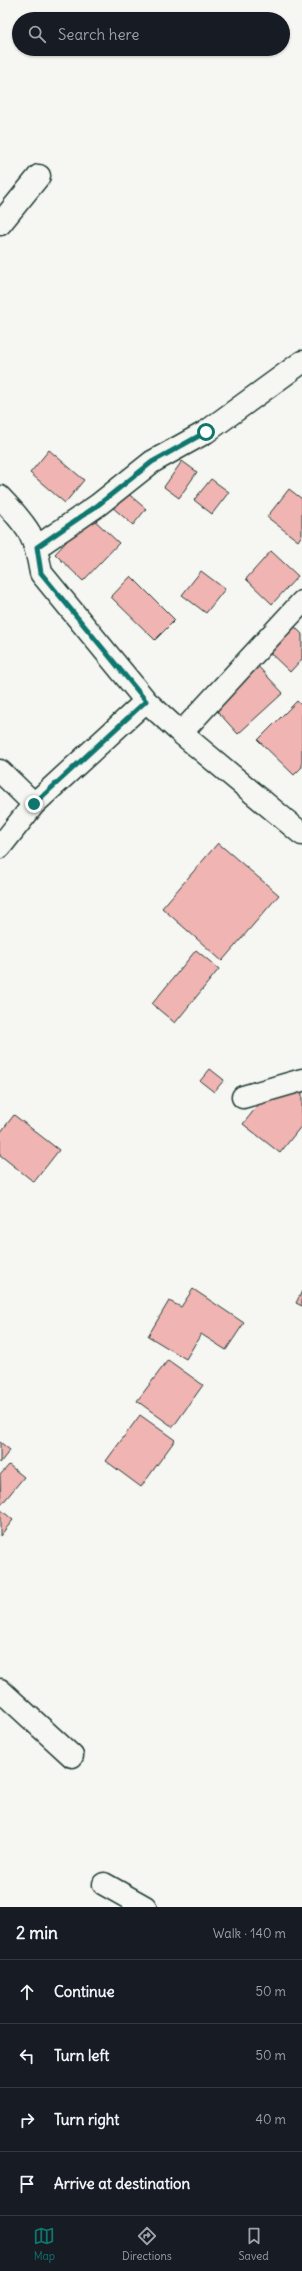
<!DOCTYPE html>
<meta charset="utf-8">
<style>
body{margin:0;font-family:Delius,sans-serif;background:#242831;color:#f1f3f6}
.stop{position:absolute;width:12px;height:12px;margin:-9px;border:3px solid #0f766e;border-radius:50%;background:#fff}
.stop.end{background:#0f766e;border-color:#fff;box-shadow:0 1px 4px #0008}
.list{margin:0;padding:0;list-style:none}
h2{display:flex;justify-content:space-between;align-items:center;height:52px;margin:0;padding:0 16px;font-size:17px}
h2 small{font-size:13px;font-weight:400;color:#9ea1a6}
.list li{display:grid;grid-template-columns:26px 1fr auto;gap:12px;align-items:center;box-sizing:border-box;height:64px;padding:0 16px;border-top:1px solid #363941}
.list b{display:block;font-size:15px;white-space:nowrap}
.list em{font-size:13px;font-style:normal;color:#9ea1a6}
.icon{flex:none;width:22px;height:22px;fill:none;stroke:currentColor;stroke-width:2;stroke-linecap:round;stroke-linejoin:round}
.map{position:relative;flex:none;width:302px;height:1907px;overflow:hidden}
.search{position:absolute;background:#171b24;box-shadow:0 1px 3px #0004;left:12px;right:12px;top:12px;height:44px;display:flex;align-items:center;gap:10px;box-sizing:border-box;padding:0 14px;border-radius:22px;color:#9ea1a6;font-size:15px}
.sheet{height:308px;background:#171b24}
nav{display:flex;justify-content:space-around;align-items:center;box-sizing:border-box;height:56px;border-top:1px solid #363941;background:#171b24;font-size:11px;color:#9ea1a6}
nav a{display:grid;justify-items:center;gap:2px}
nav .on{color:#0f766e}
.map>svg:first-child{display:block}
.building{fill:#f0b4b2;stroke:#1f3d34}
.lines{fill:none;stroke-linecap:round;stroke-linejoin:round}
.minor-casing{stroke:#1f3d34;stroke-width:25}
.minor{stroke:#f6f6f2;stroke-width:22}
.route{stroke:#0f766e;stroke-width:5}
</style>
<div class="map">
<svg width="302" height="1907" viewBox="0 0 302 1907">
<rect width="100%" height="100%" fill="#f6f6f2"/>
<filter id="ink" filterUnits="userSpaceOnUse"><feTurbulence type="fractalNoise" baseFrequency=".025" numOctaves="2"/><feDisplacementMap in="SourceGraphic" scale="8" xChannelSelector="R" yChannelSelector="G"/><feConvolveMatrix kernelMatrix="1 2 1 2 8 2 1 2 1" color-interpolation-filters="sRGB"/></filter>
<g filter="url(#ink)">
<path class="building" d="M49,450L84,480L65,503L30,473Z
M182,461L197,472L179,498L164,487Z
M211,479L229,492L212,514L194,500Z
M289,489L302,499V535L298,541L267,517Z
M125,491L146,509L133,525L112,507Z
M90,516L119,543L83,581L55,554Z
M271,551L298,576L272,604L246,579Z
M201,571L225,589L206,613L182,595Z
M131,576L175,620L155,640L111,597Z
M289,621L302,634V659L290,672L264,647Z
M254,662L283,693L238,734L209,702Z
M297,701L302,706V767L294,775L258,740Z
M218,843L279,895L222,961L162,908Z
M196,950L219,969L175,1023L152,1004Z
M210,1069L224,1080L214,1092L200,1081Z
M282,1075L302,1090V1125L280,1153L243,1124Z
M14,1115L59,1150L34,1182L0,1155V1133Z
M193,1289L244,1323L226,1350L201,1334L186,1359L148,1336L169,1301L181,1307Z
M302,1291V1306L296,1303Z
M168,1360L203,1385L173,1427L137,1401Z
M140,1415L175,1440L141,1487L106,1461Z
M0,1442L10,1450L0,1463Z
M9,1465L24,1477L1,1505L0,1475Z
M0,1509L13,1520L0,1536Z"/>
<g class="lines">
<g class="minor-casing">
<path id="minor" d="M0,224L39,176
M0,497C27,527 34,531 41,573L146,701L34,804L0,847
M37,547L98,505L152,462L206,432L302,362
M146,701L181,733L302,834
M181,733L302,602
M0,771L34,804
M243,1097L302,1080
M0,1690L72,1756
M104,1884L145,1907"/>
</g>
<use href="#minor" class="minor"/>
</g>
</g>
<g class="lines" filter="url(#ink)">
<path class="route" d="M34,804L146,701L41,573L37,547L98,505L152,462L206,432"/>
</g>
</svg>
<div class="stop" style="left:206px;top:432px"></div>
<div class="stop end" style="left:34px;top:804px"></div>
<div class="search"><svg class="icon" aria-label="search" viewBox="0 0 24 24"><circle cx="10" cy="10" r="6"/><path d="M15 15l6 6"/></svg>Search here</div>
</div>
<section class="sheet">
<h2>2 min<small>Walk · 140 m</small></h2>
<ul class="list">
<li><svg class="icon" aria-label="ahead" viewBox="0 0 24 24"><path d="M12 20V5M6 11l6-6 6 6"/></svg><div><b>Continue</b></div><em>50 m</em></li>
<li><svg class="icon" aria-label="left" viewBox="0 0 24 24"><path d="M17 20v-9H6M10 6l-5 5 5 5"/></svg><div><b>Turn left</b></div><em>50 m</em></li>
<li><svg class="icon" aria-label="right" viewBox="0 0 24 24"><path d="M7 20v-9h11M14 6l5 5-5 5"/></svg><div><b>Turn right</b></div><em>40 m</em></li>
<li><svg class="icon" aria-label="arrive" viewBox="0 0 24 24"><path d="M6 21V4h12l-3 4 3 4H6"/></svg><div><b>Arrive at destination</b></div></li>
</ul>
</section>
<nav>
<a class="on"><svg class="icon" aria-label="map" viewBox="0 0 24 24"><path d="M3 6l6-2 6 2 6-2v14l-6 2-6-2-6 2zM9 4v14M15 6v14"/></svg>Map</a>
<a><svg class="icon" aria-label="directions" viewBox="0 0 24 24"><path d="M12 3l9 9-9 9-9-9zM9 14v-3h6M13 9l2 2-2 2"/></svg>Directions</a>
<a><svg class="icon" aria-label="saved" viewBox="0 0 24 24"><path d="M7 4h10v16l-5-4-5 4z"/></svg>Saved</a>
</nav>
